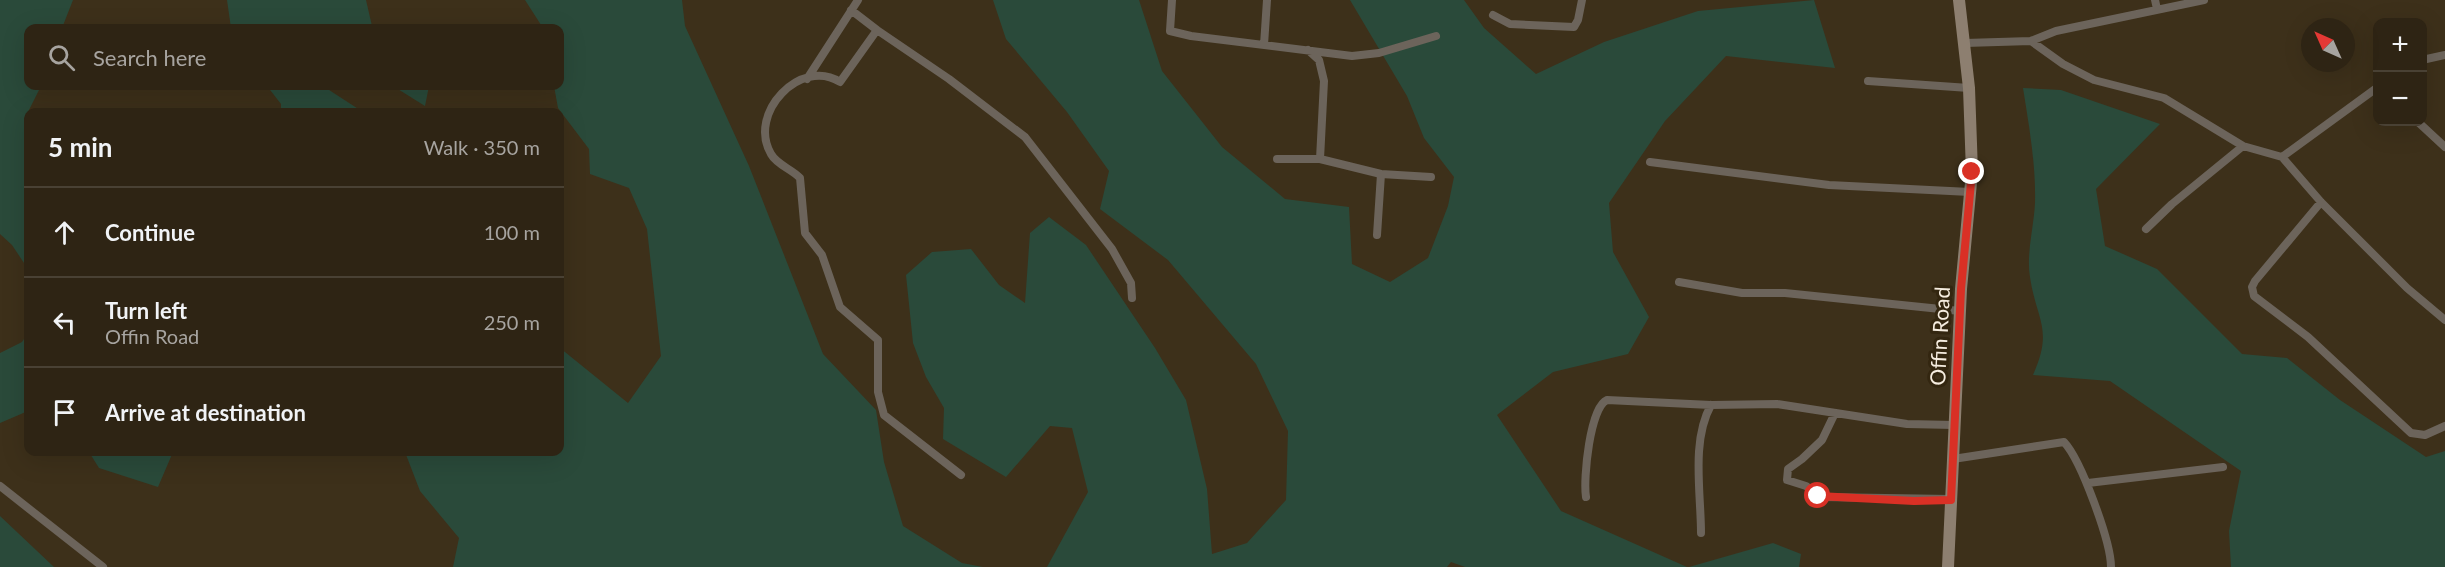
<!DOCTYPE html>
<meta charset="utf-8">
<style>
body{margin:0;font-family:Lato,sans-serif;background:#362c1d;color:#f1f3f6}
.controls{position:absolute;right:18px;top:18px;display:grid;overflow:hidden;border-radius:12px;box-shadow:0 6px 24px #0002}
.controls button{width:54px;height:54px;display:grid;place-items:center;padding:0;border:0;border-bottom:2px solid #494134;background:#2e2414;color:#f1f3f6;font:30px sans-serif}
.compass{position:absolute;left:2301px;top:18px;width:54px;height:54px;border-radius:50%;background:#2e2414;box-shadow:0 6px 24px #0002;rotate:315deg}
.stop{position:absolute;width:18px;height:18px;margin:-14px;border:4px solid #d93025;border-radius:50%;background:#fff}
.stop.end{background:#d93025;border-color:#fff;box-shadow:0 2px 6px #0008}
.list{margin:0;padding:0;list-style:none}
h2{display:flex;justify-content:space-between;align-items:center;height:78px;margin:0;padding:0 24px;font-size:26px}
h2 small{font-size:20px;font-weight:400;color:#a7a4a0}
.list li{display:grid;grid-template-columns:39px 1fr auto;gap:18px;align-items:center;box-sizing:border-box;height:90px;padding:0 24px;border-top:2px solid #494134}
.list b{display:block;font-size:22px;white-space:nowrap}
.list p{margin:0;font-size:20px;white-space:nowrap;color:#a7a4a0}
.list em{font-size:20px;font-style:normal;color:#a7a4a0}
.icon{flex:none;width:33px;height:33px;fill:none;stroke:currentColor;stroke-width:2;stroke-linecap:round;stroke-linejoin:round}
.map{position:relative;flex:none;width:2445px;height:567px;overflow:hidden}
.search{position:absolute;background:#2e2414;box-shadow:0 6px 24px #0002;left:24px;top:24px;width:540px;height:66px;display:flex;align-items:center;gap:15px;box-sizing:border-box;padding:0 21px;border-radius:12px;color:#a7a4a0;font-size:22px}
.panel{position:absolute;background:#2e2414;box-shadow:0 6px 24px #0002;left:24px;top:108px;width:540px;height:348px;border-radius:12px}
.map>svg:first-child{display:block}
.green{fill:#2a4a3a}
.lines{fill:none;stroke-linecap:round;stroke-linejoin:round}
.street{stroke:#6c645b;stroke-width:8}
.secondary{stroke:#8d7f70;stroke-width:12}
.route{stroke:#d93025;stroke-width:8}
.labels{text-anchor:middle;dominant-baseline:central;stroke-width:6;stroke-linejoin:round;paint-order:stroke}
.street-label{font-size:21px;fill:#f6ede0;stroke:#332610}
</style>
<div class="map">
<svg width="2445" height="567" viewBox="0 0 2445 567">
<rect width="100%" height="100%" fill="#3d301a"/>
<path class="green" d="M0,0H73L62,28H28V86H41L28,112V269L12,245L0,234Z
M227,0H366L372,26L376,28H231Z
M525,0H682L685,26L749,166L823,354L876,410L884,462L903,526L962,563L983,567H453L459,538L420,491L405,452H560V348L628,403L661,356L647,229L629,188L590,174L589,149L558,108L554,86H560V28H543Z
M993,0H1139L1162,71L1222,147L1285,199L1349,207L1352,264L1390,282L1428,258L1448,206L1454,177L1424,138L1407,96L1350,0H1464L1484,28L1536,74L1604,42L1698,11L1814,0L1835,68L1726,56L1665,121L1609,203L1613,252L1649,317L1628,354L1553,372L1497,415L1561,511L1687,567H1465L1451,562L1447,567H1047L1088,492L1072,428L1050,426L1006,477L943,439L944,408L926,377L913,343L906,275L932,252L971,249L999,285L1025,303L1030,233L1049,217L1086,245L1155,348L1186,400L1207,489L1212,554L1247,543L1286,500L1288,431L1256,364L1168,260L1100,209L1109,171L1067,112L1006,39Z
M267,86H329L326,88L363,112H281V104Z
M393,86H429L425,106Z
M2023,88L2061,90L2160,124L2096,189L2105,246L2157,269L2242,354L2287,358L2340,400L2426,457L2445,451V567H2231L2229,531L2241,471L2110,381L2033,375C2054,329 2036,319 2030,277C2026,254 2034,226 2035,203C2036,164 2029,126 2023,88Z
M28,333V411L0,423V353L22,342Z
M89,452H173L158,487L99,468Z
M0,516L54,567H0Z
M1773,543L1801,554L1799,567H1689Z"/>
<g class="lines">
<path class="street" d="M1172,0L1170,31L1191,36L1352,56L1379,53L1436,36
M2155,0L2157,9
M851,10L877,30L840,82C801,57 747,113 771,154C777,165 792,169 800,178L805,233L822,255L840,307L878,340V392L884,415L961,475
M1493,15L1510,24L1574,27L1578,20L1582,0
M877,30L949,79L1025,137L1112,249L1131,283L1132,298
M2031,41L2063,64L2094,80L2164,98L2243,146L2282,157L2321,202L2407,288L2445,320
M1965,43L2031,41L2056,31L2204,0
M1264,45L1267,0
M1308,50L1319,60L1324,81L1320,159
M2422,60L2445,55
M807,79L858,0
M1868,81L1969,88
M2418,122L2445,147
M2282,157L2378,87
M1277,159H1320L1381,174L1431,177
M1650,162L1829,185L1970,192
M2321,202L2255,281L2252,287L2254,296L2308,337L2411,433L2425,435L2445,426
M2146,229L2172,204L2243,146
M1377,235L1381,174
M1679,282L1742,293H1785L1960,311
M1835,413L1822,440L1802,459L1788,469L1787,480L1806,486L1821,497L1951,499
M1953,459L2064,442C2081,460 2111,542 2111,567
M2088,483L2223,467
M0,486L103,567
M1586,497C1583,479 1590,407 1607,400L1711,405L1777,404L1907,424L1954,425
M1701,533C1701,493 1691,441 1711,405"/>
<path class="secondary" d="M1948,567L1961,289L1972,172L1969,88L1959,0"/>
</g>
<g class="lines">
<path class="route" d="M1818,496L1914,501L1951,500L1961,289L1972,172"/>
</g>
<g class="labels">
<g class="street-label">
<text transform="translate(1939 336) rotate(-87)">Offin Road</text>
</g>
</g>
</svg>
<div class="controls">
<button>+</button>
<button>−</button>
</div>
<svg class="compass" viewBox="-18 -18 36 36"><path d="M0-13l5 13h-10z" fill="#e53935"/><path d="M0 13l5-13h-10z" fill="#a7a4a0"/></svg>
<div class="stop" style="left:1818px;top:496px"></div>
<div class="stop end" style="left:1972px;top:172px"></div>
<div class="search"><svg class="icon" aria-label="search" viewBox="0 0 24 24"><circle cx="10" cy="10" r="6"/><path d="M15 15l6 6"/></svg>Search here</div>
<section class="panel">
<h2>5 min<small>Walk · 350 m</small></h2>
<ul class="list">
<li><svg class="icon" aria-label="ahead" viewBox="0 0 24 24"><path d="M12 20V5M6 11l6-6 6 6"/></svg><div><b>Continue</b></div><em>100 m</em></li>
<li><svg class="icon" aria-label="left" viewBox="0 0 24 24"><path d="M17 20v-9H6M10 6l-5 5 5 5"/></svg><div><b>Turn left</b><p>Offin Road</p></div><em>250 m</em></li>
<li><svg class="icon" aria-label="arrive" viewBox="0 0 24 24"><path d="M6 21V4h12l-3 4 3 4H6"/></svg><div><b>Arrive at destination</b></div></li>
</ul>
</section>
</div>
